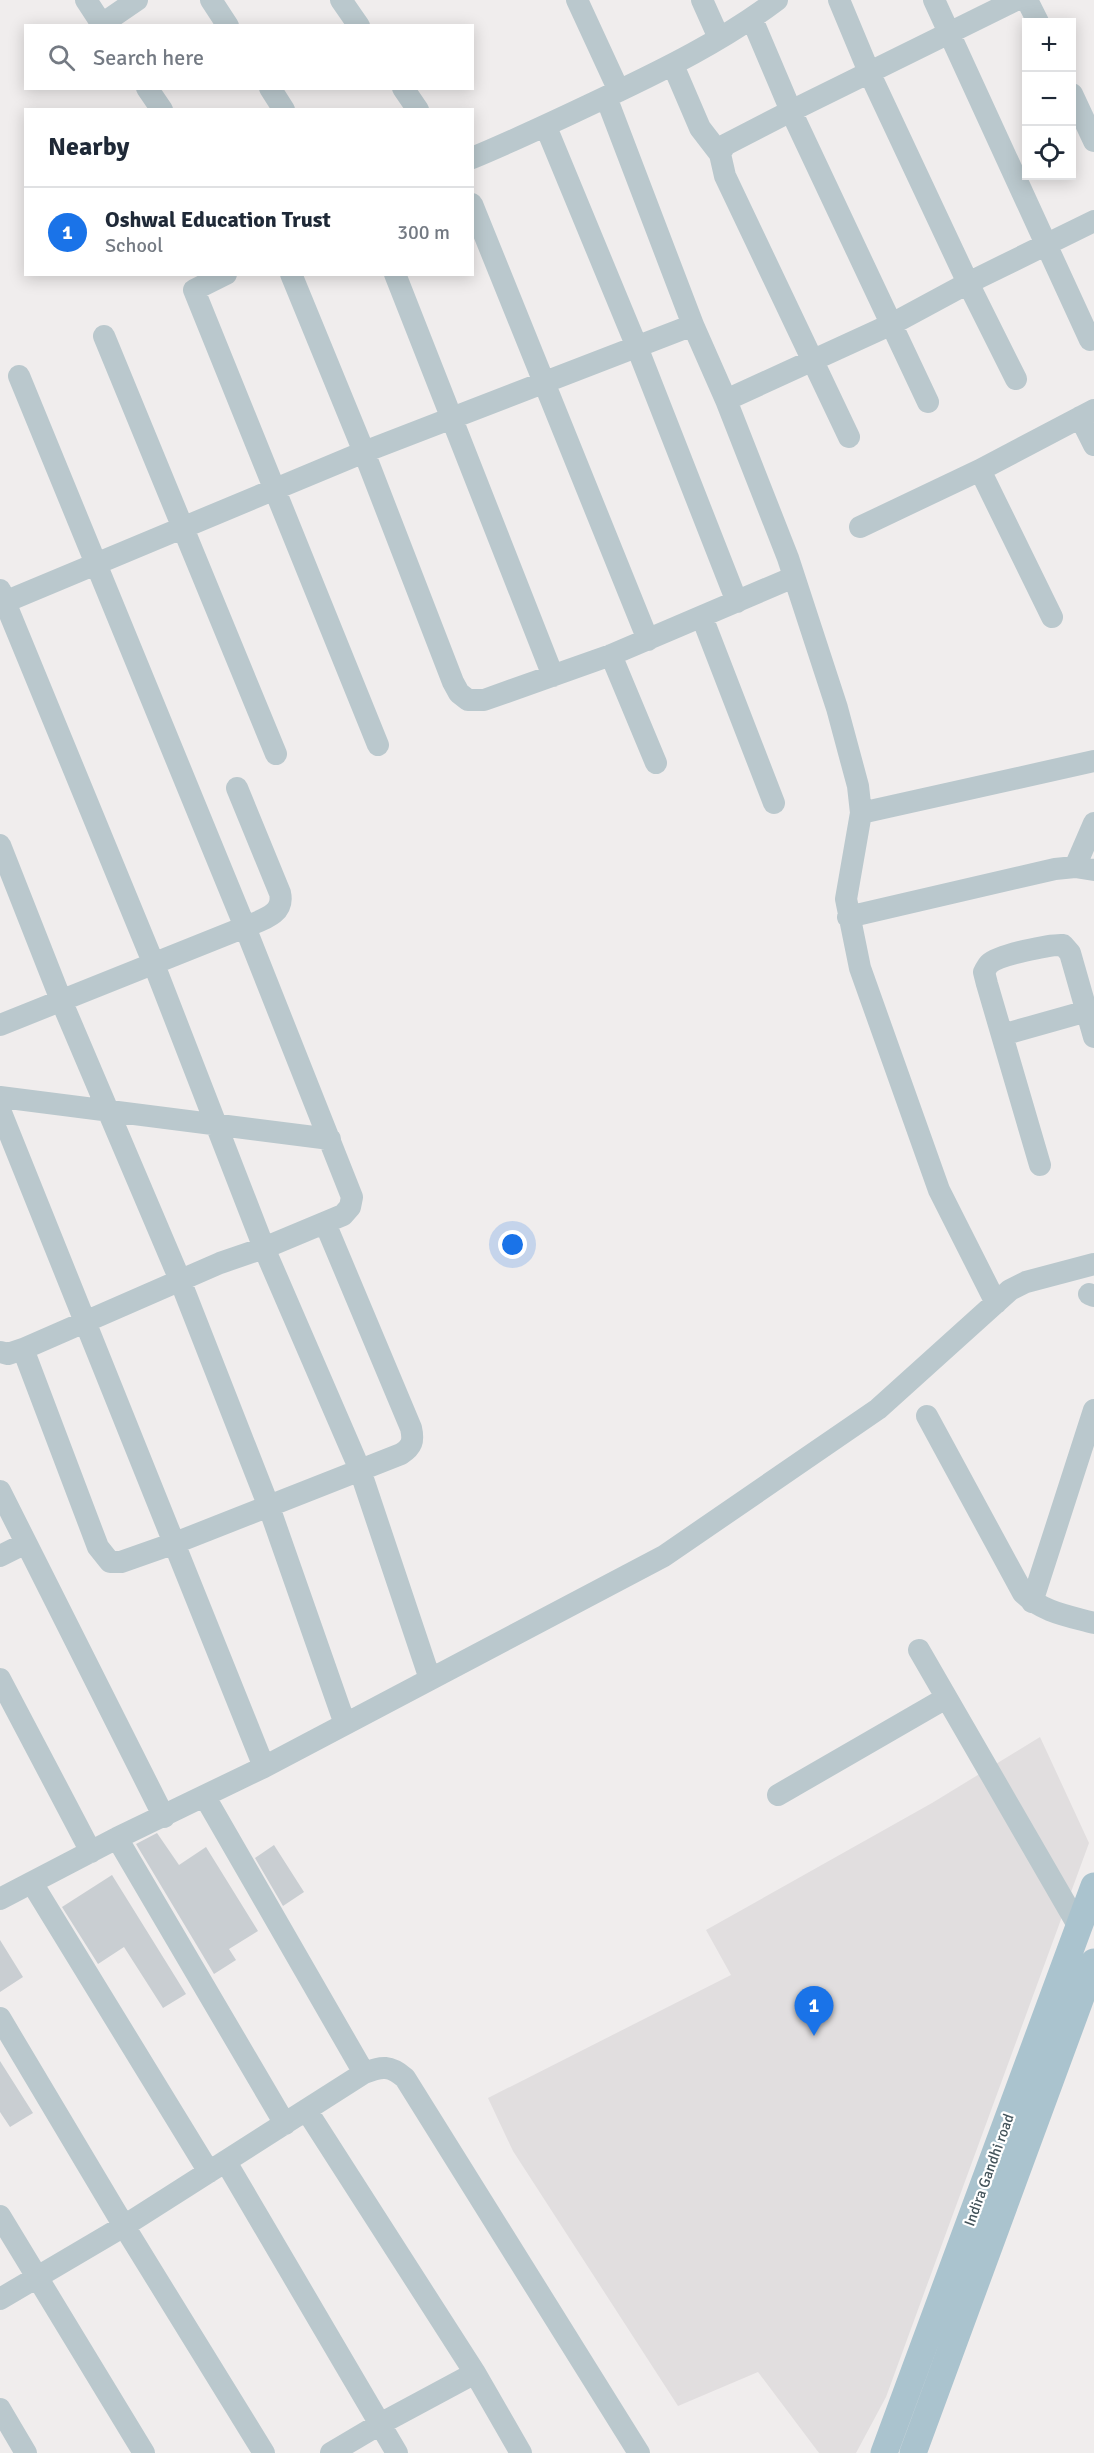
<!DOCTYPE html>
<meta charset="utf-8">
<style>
body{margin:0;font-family:Signika,sans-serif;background:#f6f6f7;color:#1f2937}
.controls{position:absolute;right:18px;top:18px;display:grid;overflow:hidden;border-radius:0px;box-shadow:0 3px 15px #0003}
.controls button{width:54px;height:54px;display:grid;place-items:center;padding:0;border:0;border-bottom:2px solid #e0e1e3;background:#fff;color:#1f2937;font:30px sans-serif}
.you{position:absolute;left:513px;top:1245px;width:21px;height:21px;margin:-15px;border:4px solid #fff;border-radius:50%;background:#1a73e8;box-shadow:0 0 0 9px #1a73e833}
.badge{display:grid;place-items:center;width:39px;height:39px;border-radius:50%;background:#1a73e8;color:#fff;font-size:20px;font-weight:700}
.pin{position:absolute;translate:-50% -50px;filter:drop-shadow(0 2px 3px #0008)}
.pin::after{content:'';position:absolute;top:32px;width:21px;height:18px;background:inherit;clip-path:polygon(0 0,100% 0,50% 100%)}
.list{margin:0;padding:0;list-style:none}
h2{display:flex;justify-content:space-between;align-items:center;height:78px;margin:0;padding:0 24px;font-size:26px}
h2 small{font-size:20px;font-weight:400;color:#747a83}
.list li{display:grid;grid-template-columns:39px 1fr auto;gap:18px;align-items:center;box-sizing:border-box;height:90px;padding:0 24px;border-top:2px solid #e0e1e3}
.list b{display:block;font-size:22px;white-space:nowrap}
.list p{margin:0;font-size:20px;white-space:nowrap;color:#747a83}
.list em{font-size:20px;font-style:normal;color:#747a83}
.icon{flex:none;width:33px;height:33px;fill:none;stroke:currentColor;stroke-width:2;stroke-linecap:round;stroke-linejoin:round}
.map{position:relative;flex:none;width:1094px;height:2453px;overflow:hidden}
.search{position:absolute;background:#fff;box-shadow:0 3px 15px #0003;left:24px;top:24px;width:450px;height:66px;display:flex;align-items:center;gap:15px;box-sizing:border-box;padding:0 21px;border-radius:0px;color:#747a83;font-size:22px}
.panel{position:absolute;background:#fff;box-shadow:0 3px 15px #0003;left:24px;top:108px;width:450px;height:168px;border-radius:0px}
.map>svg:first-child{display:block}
.education{fill:#e1dedf}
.building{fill:#c9ced2}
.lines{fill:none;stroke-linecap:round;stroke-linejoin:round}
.minor{stroke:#bac8cd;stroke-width:22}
.major{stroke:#aac3ce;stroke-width:27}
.labels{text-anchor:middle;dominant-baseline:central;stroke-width:4.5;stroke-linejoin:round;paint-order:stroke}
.street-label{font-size:15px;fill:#44545b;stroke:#fff}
</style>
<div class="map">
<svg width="1094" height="2453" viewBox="0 0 1094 2453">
<rect width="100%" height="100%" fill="#f0eded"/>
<path class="education" d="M1040,1737L1089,1843L886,2397L856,2453H819L758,2372L678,2406L513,2151L488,2098L731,1975L706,1930L932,1803Z"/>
<path class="building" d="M157,1833L179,1865L206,1847L258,1931L229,1949L236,1960L214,1974L136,1844Z
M274,1845L304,1892L283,1906L255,1858Z
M112,1875L186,1994L163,2008L124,1947L98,1964L62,1907Z
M0,1940L23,1977L0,1992Z
M0,2061L33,2113L10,2127L0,2112Z"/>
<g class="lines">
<path class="minor" d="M86,0L103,26
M211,0L228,26
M341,0L359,26
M577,0L619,91
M702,0L719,38
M839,0L869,72L968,283L1094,221
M934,0L1090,340
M1027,0L1038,22
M752,19L791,111L928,402
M102,24L137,0
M673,65L700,128L720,154
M147,88L162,110
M270,88L284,110
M403,88L418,110
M1072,94L1094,141
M606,97L693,325L364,452L453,682L459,693L468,700H484L611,655L794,577
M546,127L637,347L737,602
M472,158C518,139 562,118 606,97C665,69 724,40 777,0
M472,204L648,640
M226,274L194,290L378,745
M395,274L553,676
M693,325L726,400L892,324L968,283L1016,379
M104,336L276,754
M726,400L788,558L837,708L858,786L861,813L846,899L860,968L939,1190L996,1303
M1080,417L1094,445
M849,437L725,176L720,154L725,145L791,111L1016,0
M980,470L1052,617
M860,527L980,470L1094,410
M0,590L153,962L264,1248L360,1470L430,1679
M0,604L364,452L291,274
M702,617L774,803
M611,655L656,763
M861,813L1094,761
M0,845L61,1000L180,1280L269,1507L345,1724
M1075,867L1094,823
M848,917L1055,869L1075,867L1094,870
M0,1025L245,927C261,920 285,915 280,893L237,788
M1002,1035L1094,1009
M0,1097L330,1139
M0,1110L264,1767
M1040,1165L987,984L984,972C986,969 987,966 989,964C998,955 1051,944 1063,945L1070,953L1094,1037
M1089,1294L1094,1296
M23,1349L98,1547L110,1562H121L175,1543L401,1454C412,1447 414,1441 411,1428L325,1223
M0,1352L8,1354L23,1349L220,1263L264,1248L343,1215L350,1207L352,1197L245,927L19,376
M927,1416L1023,1593C1042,1612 1069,1616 1094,1623
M0,1491L164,1817
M0,1556L26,1543
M1032,1602L1094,1410
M919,1650L1079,1927
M0,1679L91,1852
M778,1795L946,1698
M205,1797L364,2073
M117,1838L285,2124
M32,1883L209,2172
M0,1899L117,1838L264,1767L664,1556L878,1409L1010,1290L1026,1282L1094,1264
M0,2018L124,2226L264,2453
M307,2111L475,2373L521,2453
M226,2162L397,2453
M0,2216L144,2453
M0,2299L124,2226L364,2073C382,2066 390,2065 405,2078L639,2453
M0,2409L26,2453
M331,2453L380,2424L475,2373"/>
<path class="major" d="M884,2453L1094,1886
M913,2453L1094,1962"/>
</g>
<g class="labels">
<g class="street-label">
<text transform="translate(989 2170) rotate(-70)">Indira Gandhi road</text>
</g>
</g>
</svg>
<div class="controls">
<button>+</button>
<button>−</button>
<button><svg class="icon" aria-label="locate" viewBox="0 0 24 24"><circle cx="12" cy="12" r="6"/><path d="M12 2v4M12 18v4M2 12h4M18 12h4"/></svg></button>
</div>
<div class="you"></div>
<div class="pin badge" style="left:814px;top:2036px">1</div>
<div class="search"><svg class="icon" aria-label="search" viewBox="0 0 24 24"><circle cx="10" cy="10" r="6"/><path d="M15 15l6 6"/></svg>Search here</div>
<section class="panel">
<h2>Nearby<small></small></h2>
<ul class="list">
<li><span class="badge">1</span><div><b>Oshwal Education Trust</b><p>School</p></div><em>300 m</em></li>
</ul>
</section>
</div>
